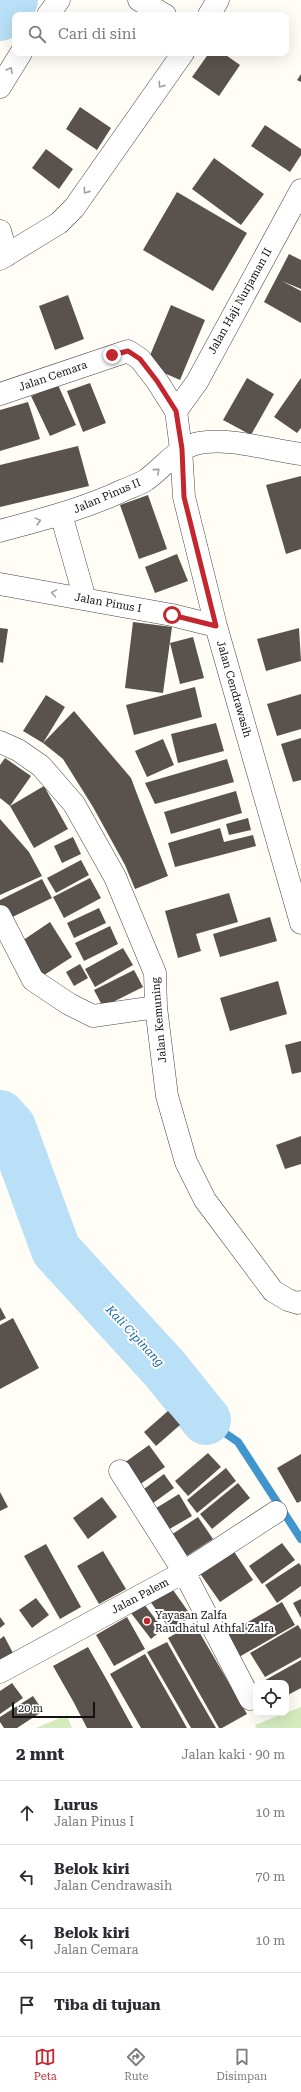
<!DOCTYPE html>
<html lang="id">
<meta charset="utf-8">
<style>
body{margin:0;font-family:"Roboto Serif",serif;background:#f7f7f7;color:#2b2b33}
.controls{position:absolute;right:12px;bottom:12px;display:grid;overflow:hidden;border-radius:8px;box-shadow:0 4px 16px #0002}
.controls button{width:36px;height:36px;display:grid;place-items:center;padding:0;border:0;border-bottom:1px solid #e1e1e2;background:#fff;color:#2b2b33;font:20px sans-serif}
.scale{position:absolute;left:12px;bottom:10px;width:83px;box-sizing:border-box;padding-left:4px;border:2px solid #111;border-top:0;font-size:11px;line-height:14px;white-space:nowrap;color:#111;-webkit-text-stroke:3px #fff;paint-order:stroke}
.stop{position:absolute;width:12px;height:12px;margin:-9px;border:3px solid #c4262e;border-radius:50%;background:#fff}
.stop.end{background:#c4262e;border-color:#fff;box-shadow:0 1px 4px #0008}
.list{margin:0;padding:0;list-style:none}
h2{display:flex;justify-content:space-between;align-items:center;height:52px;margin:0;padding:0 16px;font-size:17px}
h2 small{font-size:13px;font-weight:400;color:#7c7c81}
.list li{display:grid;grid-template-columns:26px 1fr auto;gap:12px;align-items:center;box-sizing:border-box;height:64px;padding:0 16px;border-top:1px solid #e1e1e2}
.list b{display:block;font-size:15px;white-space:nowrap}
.list p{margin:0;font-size:13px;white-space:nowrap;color:#7c7c81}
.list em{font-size:13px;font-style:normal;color:#7c7c81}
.icon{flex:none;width:22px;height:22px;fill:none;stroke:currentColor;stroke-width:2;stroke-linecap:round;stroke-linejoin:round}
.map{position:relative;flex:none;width:301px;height:1728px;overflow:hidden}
.search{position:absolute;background:#fff;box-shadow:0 4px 16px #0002;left:12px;right:12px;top:12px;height:44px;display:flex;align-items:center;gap:10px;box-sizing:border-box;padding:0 14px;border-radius:8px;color:#7c7c81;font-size:15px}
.sheet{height:308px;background:#fff}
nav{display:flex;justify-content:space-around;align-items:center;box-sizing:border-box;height:56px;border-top:1px solid #e1e1e2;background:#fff;font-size:11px;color:#7c7c81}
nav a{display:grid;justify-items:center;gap:2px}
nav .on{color:#c4262e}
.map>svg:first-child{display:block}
.green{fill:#d5ebbd}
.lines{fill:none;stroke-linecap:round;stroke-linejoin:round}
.stream{stroke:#3f96cf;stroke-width:8}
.river{stroke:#b9e0f7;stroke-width:50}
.building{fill:#5a524d}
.street-casing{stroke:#444;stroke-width:23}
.street{stroke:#fff;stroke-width:22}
.oneway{stroke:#a0a0a0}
.route{stroke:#c4262e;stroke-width:5}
.poi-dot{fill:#c4262e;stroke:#fff;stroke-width:1.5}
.labels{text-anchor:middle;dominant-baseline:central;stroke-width:4;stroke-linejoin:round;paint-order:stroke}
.street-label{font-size:11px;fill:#111;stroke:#fff}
.poi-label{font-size:11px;fill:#111;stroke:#fff;text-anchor:start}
.water-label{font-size:12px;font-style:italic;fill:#1768a6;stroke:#fff}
</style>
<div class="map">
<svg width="301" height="1728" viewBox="0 0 301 1728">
<rect width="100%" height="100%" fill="#fffdf5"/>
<path class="green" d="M301,1707V1728H256L255,1725Z
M67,1715L72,1728H36Z"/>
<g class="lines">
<path class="stream" d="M206,1420L238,1442L301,1539"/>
<path class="river" d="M0,16L13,0
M0,1115L11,1127L56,1250L164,1368L206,1420"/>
</g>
<path class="building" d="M209,53H223L240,65L219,96L192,77Z
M301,74V82L297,80Z
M80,107L111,128L97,150L66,129Z
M265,125L301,149V155L290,172L251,146Z
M46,149L73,169L59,189L32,168Z
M214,158L264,194L241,225L192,189Z
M177,192L247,233L213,291L143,250Z
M289,254L301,260V289L282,281L301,291V323L264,302Z
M68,295L84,339L55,350L39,306Z
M171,305L205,320L180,380L146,365Z
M247,378L274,394L251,435L223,420Z
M301,378V428L297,433L274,417Z
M90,383L106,423L83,432L67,391Z
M58,385L76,425L50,436L31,396Z
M28,402L40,439L0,451V410Z
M78,446L89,486L0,507V465Z
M301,476V549L286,554L266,485Z
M148,495L167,549L139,559L120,505Z
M177,554L188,581L155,593L145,567Z
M133,622L172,627L163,693L125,688Z
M0,628L8,629L3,663L0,662Z
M299,628L301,661L266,671L257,639Z
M193,637L204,678L180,684L170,643Z
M195,687L202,717L134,735L126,705Z
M301,694V729L277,736L267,704Z
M46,695L65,707L43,743L74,711L131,778L168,876L135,889L125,865L93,807L63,759L43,743L23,731Z
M216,723L224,751L178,763L171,734Z
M301,738V780L293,782L281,744Z
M163,739L174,765L147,777L135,751Z
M5,758L31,776L10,806L44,786L68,829L34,848L10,806L0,798V765Z
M227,759L234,782L155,804L145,783Z
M236,791L242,813L171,834L164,812Z
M248,818L251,830L229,835L226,824Z
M0,819L29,852L42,876L0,895Z
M220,828L224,842L253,835L256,846L175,867L168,843Z
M73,837L81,854L62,863L54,846Z
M81,860L89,875L56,893L47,878Z
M90,878L101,898L64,918L53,897Z
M42,879L52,898L4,921L0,913V900Z
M229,893L238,922L196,934L201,951L178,958L165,911Z
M99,908L106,923L74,938L67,923Z
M270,917L277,941L220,957L213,934Z
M50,922L72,957L38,979L16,945Z
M110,926L118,944L84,961L75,943Z
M123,948L133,965L95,987L85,969Z
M80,964L88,978L74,986L66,972Z
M134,970L143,987L103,1007L94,990Z
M278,981L287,1014L230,1031L220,998Z
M301,1041V1072L292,1074L285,1045Z
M301,1136V1164L285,1169L276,1145Z
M0,1307L6,1318L0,1321Z
M13,1318L39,1368L0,1389V1325Z
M168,1411L180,1425L156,1446L144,1432Z
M149,1445L165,1467L139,1485L124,1463Z
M208,1453L221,1467L188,1496L175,1481Z
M301,1454V1501L297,1503L277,1468Z
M226,1468L236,1481L197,1513L187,1500Z
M164,1474L174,1488L149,1506L140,1492Z
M238,1483L250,1498L212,1529L200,1514Z
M0,1492L8,1507L0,1511Z
M179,1494L192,1516L166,1531L153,1510Z
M102,1497L117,1517L88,1539L73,1518Z
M198,1517L213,1539L185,1557L171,1535Z
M282,1543L295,1560L262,1584L249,1566Z
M46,1544L81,1607L60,1619L24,1556Z
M233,1550L253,1580L220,1602L199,1572Z
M103,1551L126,1589L99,1604L77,1566Z
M299,1563L301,1566V1586L277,1603L265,1585Z
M171,1587L192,1617L171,1631L150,1601Z
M36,1598L49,1615L32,1628L19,1610Z
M301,1599V1618L293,1603Z
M282,1602L295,1625L232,1661L219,1639Z
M144,1604L163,1629L151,1639L131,1613Z
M0,1617L5,1624L0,1628Z
M127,1617L145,1649L114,1666L96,1635Z
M194,1623L247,1714L222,1728H219L168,1638Z
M298,1625L301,1630V1657L265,1677L250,1653Z
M4,1636L13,1653L0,1660V1639Z
M167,1642L198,1697L216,1728H191L147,1652Z
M88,1647L108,1682L133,1728H87L73,1701L53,1666Z
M145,1654L177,1710L187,1728H141L110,1674Z
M301,1660V1688L286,1696V1683H260Z
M12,1683L23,1698L0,1714V1691Z
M33,1696L43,1711L17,1728H4L0,1722V1717Z"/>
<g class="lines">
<g class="street-casing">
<path id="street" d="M139,0L165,15
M48,15L59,0
M209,15L218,0
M0,87L21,53
M0,231L7,255
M0,259L59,223L74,208L183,53
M0,394L128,351L140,359L157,381L176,411L181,449L184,497L216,626L301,923
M176,411L197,382L301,190
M61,514L85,599
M0,531C43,519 84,509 124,490C131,487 140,484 146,480C163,468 175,450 195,444C226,436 269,450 301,454
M0,584L172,615L216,626
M0,742L18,750L41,766L74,804L115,877L155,973L156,1007L167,1096L186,1162L205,1200L273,1291L288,1300L298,1303L301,1302
M0,916L33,980L69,1004L93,1016L156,1007
M120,1471L184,1572L250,1699
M0,1672L184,1572L276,1512"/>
</g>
<use href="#street" class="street"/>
</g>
<defs><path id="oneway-chevron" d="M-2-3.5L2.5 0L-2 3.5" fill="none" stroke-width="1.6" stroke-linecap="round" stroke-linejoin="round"/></defs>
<g class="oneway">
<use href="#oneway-chevron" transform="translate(10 70) rotate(-59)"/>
<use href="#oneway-chevron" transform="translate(161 85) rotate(125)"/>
<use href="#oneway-chevron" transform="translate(86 191) rotate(125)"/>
<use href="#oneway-chevron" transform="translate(157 471) rotate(-41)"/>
<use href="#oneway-chevron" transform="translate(38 521) rotate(-15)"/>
<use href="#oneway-chevron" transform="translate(54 593) rotate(-170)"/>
</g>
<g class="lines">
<path class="route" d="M112,355L128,351L140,359L157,381L176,411L182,449L184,497L216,626L172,615"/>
</g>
<circle class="poi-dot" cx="147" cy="1621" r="4"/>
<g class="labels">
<g class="street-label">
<text transform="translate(240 301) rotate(-61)">Jalan Haji Nurjaman II</text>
<text transform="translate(53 376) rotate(-19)">Jalan Cemara</text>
<text transform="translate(107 496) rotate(-23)">Jalan Pinus II</text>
<text transform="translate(108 603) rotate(10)">Jalan Pinus I</text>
<text transform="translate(234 689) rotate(74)">Jalan Cendrawasih</text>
<text transform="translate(159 1020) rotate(-95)">Jalan Kemuning</text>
<text transform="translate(140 1596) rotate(-28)">Jalan Palem</text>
</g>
<g class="poi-label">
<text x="155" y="1615">Yayasan Zalfa<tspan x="155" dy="13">Raudhatul Athfal Zalfa</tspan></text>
</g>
<g class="water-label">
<text transform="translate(135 1336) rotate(47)">Kali Cipinang</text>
</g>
</g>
</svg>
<div class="controls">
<button><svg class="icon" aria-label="locate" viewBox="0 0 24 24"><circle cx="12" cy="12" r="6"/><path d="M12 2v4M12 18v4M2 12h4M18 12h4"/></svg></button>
</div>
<div class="scale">20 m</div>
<div class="stop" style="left:172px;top:615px"></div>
<div class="stop end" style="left:112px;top:355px"></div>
<div class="search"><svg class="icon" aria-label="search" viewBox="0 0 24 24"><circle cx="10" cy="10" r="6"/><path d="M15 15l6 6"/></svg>Cari di sini</div>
</div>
<section class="sheet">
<h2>2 mnt<small>Jalan kaki · 90 m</small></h2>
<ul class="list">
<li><svg class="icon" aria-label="ahead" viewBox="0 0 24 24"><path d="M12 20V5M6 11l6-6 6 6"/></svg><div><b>Lurus</b><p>Jalan Pinus I</p></div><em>10 m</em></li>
<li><svg class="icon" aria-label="left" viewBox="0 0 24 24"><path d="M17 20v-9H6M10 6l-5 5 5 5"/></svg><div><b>Belok kiri</b><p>Jalan Cendrawasih</p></div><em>70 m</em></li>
<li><svg class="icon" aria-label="left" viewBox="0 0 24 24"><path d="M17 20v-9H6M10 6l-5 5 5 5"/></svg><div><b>Belok kiri</b><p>Jalan Cemara</p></div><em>10 m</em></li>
<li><svg class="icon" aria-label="arrive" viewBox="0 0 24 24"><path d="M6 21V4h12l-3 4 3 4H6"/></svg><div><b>Tiba di tujuan</b></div></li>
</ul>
</section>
<nav>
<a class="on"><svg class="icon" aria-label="map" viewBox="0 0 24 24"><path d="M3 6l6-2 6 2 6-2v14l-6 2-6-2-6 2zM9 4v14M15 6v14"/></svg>Peta</a>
<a><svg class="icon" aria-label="directions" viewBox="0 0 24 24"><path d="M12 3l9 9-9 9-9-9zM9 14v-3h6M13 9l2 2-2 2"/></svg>Rute</a>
<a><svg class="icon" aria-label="saved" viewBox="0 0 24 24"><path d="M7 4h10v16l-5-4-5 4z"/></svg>Disimpan</a>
</nav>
